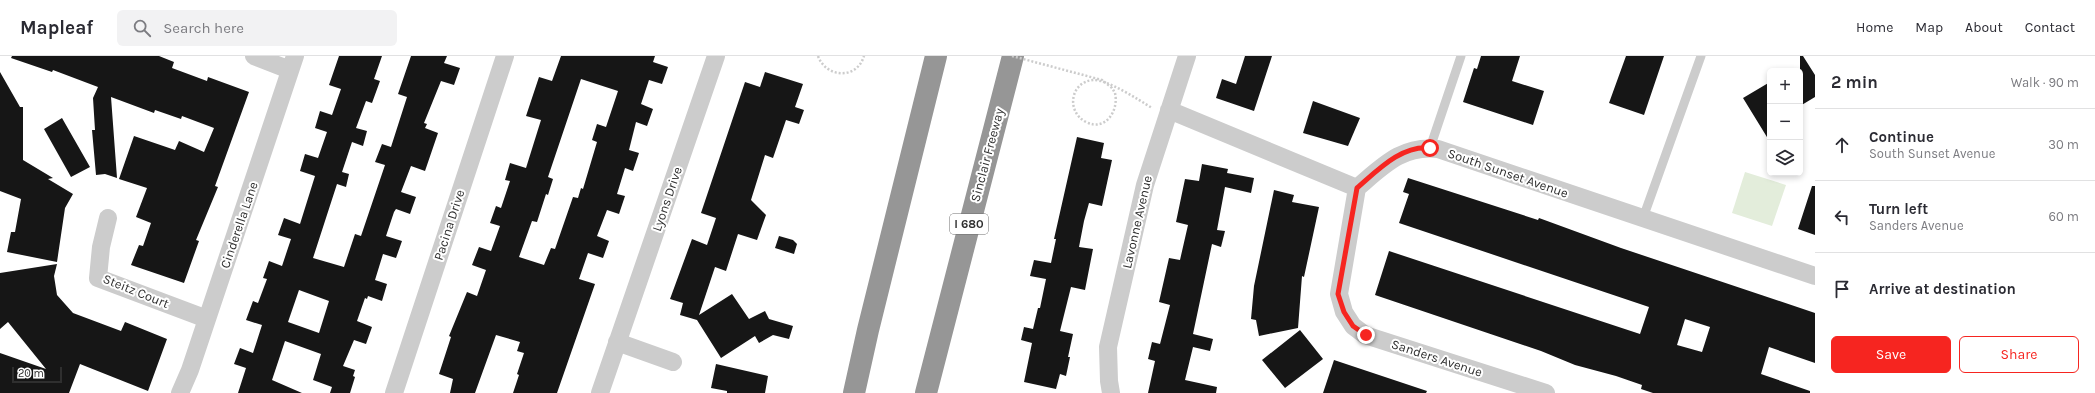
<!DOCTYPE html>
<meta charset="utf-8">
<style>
body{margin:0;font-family:Karla,sans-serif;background:#f2f2f3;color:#2b2b33}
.controls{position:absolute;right:12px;top:12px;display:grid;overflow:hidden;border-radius:6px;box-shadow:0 2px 6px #0003}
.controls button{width:36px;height:36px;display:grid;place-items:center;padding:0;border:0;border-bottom:1px solid #e1e1e2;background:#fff;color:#2b2b33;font:20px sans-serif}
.scale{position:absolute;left:12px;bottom:10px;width:50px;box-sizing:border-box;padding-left:4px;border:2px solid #2f2f2f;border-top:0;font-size:11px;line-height:14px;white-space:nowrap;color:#2f2f2f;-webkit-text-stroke:3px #fff;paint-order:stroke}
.stop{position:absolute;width:12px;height:12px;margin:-9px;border:3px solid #f62520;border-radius:50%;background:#fff}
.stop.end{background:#f62520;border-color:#fff;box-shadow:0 1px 4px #0008}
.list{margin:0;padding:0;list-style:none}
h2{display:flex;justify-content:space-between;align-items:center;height:52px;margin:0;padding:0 16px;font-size:17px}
h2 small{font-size:13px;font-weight:400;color:#7c7c81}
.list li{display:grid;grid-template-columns:26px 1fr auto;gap:12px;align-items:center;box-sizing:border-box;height:72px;padding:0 16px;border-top:1px solid #e1e1e2}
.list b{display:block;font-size:15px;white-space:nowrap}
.list p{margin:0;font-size:13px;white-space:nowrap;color:#7c7c81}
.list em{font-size:13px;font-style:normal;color:#7c7c81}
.actions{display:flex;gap:8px;padding:12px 16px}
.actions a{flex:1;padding:9px 0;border:1px solid #f62520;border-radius:6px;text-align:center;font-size:14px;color:#f62520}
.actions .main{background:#f62520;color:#fff}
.icon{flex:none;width:22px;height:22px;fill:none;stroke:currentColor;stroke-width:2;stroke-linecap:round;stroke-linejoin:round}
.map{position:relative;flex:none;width:1815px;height:337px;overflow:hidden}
header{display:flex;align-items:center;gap:24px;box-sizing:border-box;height:56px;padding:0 20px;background:#fff;border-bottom:1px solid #e1e1e2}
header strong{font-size:19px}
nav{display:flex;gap:22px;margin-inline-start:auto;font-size:14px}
.search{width:280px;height:36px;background:#f2f2f3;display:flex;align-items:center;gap:10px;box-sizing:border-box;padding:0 14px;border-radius:6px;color:#7c7c81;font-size:15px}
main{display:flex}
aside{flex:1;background:#fff}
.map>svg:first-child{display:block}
.green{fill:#e3eddb}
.building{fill:#161616;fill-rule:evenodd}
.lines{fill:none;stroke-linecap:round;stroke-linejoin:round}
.path{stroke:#ccc;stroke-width:2.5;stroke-dasharray:2 2;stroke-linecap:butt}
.lane{stroke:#ccc;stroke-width:9}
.street{stroke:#ccc;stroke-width:18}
.highway{stroke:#969696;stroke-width:22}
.path-bridge{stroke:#ccc;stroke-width:2.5;stroke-dasharray:2 2;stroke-linecap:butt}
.route{stroke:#f62520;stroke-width:5}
.labels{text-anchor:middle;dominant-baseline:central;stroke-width:4;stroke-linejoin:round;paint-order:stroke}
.shield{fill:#fff;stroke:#6d6d6d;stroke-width:1}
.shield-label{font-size:12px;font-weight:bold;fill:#2f2f2f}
.street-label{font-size:13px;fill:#2f2f2f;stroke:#fff}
</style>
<header>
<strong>Mapleaf</strong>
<div class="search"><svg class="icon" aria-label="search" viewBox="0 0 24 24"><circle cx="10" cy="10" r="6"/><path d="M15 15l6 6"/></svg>Search here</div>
<nav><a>Home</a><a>Map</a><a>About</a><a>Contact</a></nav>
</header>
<main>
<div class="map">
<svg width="1815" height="337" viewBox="0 0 1815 337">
<rect width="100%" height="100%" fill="#fff"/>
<path class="green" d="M1745,116L1786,129L1772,170L1732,157Z"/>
<path class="building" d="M12,0H159L174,6L172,12L207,25L208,21L249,36L215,130L218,131L196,184L199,185L184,227L131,209L139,189L143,190L151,167L136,161L147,132L119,123L134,80L175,94L179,85L204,96L214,72L182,60L181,63L155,54L154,57L111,41L117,122L105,118L96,119L92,74H95L93,42L98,31L53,14L52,16L11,2Z
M339,0H382L374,23L380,25L372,47L366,45L356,72L367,75L363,90L352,86L342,116L349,118L346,131L337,128L313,202L344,211L355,178L361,180L385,109L375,106L382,88L391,91L407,41L398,38L411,0H447L444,7L460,12L454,29L441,25L424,67L427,68L425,72L438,77L425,115L411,110L401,136L416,141L410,158L396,153L394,156L386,180L402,185L396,202L383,198L375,224L387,228L382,245L368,240L367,243L365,242L357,265L372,271L366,288L354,284L343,310L355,314L353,320L355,321L350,337H330L332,331L313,324L321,298L285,285L272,324L302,337H238L246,312L234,308L240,292L253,297L262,269L246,264L253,245L258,247L267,223L263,222L269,205L282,210L291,183L278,179L284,162L300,168L315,120L300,115L305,98L318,102L327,76L315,72L320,55L332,59L341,33L329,29ZM299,234L329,245L319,277L288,266Z
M561,0H655L653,6L668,11L662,28L649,24L641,48L653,53L647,70L636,66L629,94L639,97L633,115L625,112L617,138L625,140L619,158L607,154L597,180L609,185L603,202L588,197L579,223L595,228L557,337H513L519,319L517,318L524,297L517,295L520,286L496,279L475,337H450L453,323L439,318L451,281L449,280L467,236L477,240L486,214L472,209L479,191L491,195L500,170L490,167L496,150L501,152L510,125L505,124L510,107L526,112L541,64L526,60L539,21L552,25ZM581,23L618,35L606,71L597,68L592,84L597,86L583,133L581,132L578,142L573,141L555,193L551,192L544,209L519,201L532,165L537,166L546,138L548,139L553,123L548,121Z
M1245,0H1272L1254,55L1216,42L1222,23L1236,28Z
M1481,0H1520L1512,25L1544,35L1533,69L1463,46L1474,12L1477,13Z
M1626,0H1664L1644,59L1609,47Z
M1800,0H1803L1815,19V41L1800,50Z
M0,16L20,51H23V104L53,122L48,123L73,138L65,152L57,206L7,196L11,176H15L21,143L0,135Z
M765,16L803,28L795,51L804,54L799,68L786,64L773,102L765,99L751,144L766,159L757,184L738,178L726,215L715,211L699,259L732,238L749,263L765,255L769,263L793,270L789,283L773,279L759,287L755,280L721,302L697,264L680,259L683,247L670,243L692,183L707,189L716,162L701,157L745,26L760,31Z
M1770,26V86L1743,42Z
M1313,45L1360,62L1348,90L1303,77Z
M62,62L90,111L71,121L44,73Z
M1077,81L1104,87L1101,102L1112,104L1102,150L1089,147L1084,165L1079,191L1093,193L1085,234L1071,231L1060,275L1073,278L1068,301H1070L1066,320L1060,318L1056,333L1024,326L1032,287L1021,284L1024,271L1033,273L1038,252H1040L1046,223L1030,220L1034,204L1051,207L1056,183H1054Z
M1202,108L1228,113L1227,117L1254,122L1251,137L1225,131L1217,174L1225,175L1221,191L1212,188L1193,278L1213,283L1210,295L1193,291L1185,324L1217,331L1216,337H1148L1155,305L1148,303L1152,286L1160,288L1170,249L1159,246L1169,202L1180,204L1188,169L1176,166L1185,123L1199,125Z
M1408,122L1538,164L1539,162L1621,192L1815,257V307L1769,291L1761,318L1810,335V337H1653L1641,333L1642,329L1616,320L1575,309L1541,295L1375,239L1389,195L1640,278L1649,251L1399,167L1409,138L1403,136ZM1685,263L1710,271L1702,296L1677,289Z
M1812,130H1815V179L1798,173Z
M1274,134L1294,139L1292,146L1319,151L1304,221L1302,220L1298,272L1259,280L1256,264L1251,263L1254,230Z
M779,180L793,184L797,188L794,198L775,192Z
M57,208L54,220L57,239L73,257L121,275L125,266L167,283L148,335L80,308L69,337H0V297L46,313L8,266L0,273V217Z
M1300,274L1323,303L1285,332L1262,304Z
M1334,304L1427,335L1426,337H1323Z
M716,308L768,320L765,337H727V335L711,332Z"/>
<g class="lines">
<path class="path" d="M818,0C826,22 857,24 864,0
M1115,37C1119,54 1106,76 1086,66C1066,56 1070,26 1093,24C1107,23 1139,44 1152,52"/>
<path class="lane" d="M1430,92L1461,0
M1643,162L1701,0"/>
<path class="street" d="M254,0L290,14
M1169,54L1357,132
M1357,132C1383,110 1402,89 1438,93L1815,220
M1357,132L1339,238L1344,256L1353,270L1365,279L1546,337
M108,162L101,191L98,222L207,263
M617,286L673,306
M180,337L190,314L295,0
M394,337L505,0
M600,337L716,0
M1111,337L1109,325L1108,291L1145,129L1187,0"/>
<path class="highway" d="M854,337L868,274L936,0
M926,337L1013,0"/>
<path class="path-bridge" d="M1012,0L1102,24L1112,32L1115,37"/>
</g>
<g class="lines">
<path class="route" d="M1366,279L1353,270L1344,256L1338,238L1357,132C1377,115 1401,89 1430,92"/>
</g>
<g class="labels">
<rect class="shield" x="950" y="158" width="38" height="20" rx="3"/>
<g class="shield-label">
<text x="969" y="168">I 680</text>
</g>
<g class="street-label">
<text transform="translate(987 99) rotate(-75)">Sinclair Freeway</text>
<text transform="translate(1508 117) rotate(19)">South Sunset Avenue</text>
<text transform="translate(667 143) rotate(-71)">Lyons Drive</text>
<text transform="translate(1137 166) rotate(-77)">Lavonne Avenue</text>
<text transform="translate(239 169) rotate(-71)">Cinderella Lane</text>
<text transform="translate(449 169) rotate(-72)">Pacina Drive</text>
<text transform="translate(136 235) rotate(22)">Steitz Court</text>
<text transform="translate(1437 302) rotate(18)">Sanders Avenue</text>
</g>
</g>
</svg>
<div class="controls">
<button>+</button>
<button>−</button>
<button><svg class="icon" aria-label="layers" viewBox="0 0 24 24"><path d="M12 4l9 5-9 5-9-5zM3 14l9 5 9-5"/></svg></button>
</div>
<div class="scale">20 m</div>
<div class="stop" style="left:1430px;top:92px"></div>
<div class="stop end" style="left:1366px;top:279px"></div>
</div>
<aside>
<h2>2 min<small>Walk · 90 m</small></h2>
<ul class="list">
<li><svg class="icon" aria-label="ahead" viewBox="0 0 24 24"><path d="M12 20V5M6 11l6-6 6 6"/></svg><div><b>Continue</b><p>South Sunset Avenue</p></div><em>30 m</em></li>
<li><svg class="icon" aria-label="left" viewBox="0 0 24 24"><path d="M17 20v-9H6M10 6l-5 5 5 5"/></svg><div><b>Turn left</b><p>Sanders Avenue</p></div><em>60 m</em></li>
<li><svg class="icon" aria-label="arrive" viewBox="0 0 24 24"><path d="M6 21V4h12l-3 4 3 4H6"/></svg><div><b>Arrive at destination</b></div></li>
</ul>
<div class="actions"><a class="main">Save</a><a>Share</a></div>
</aside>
</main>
